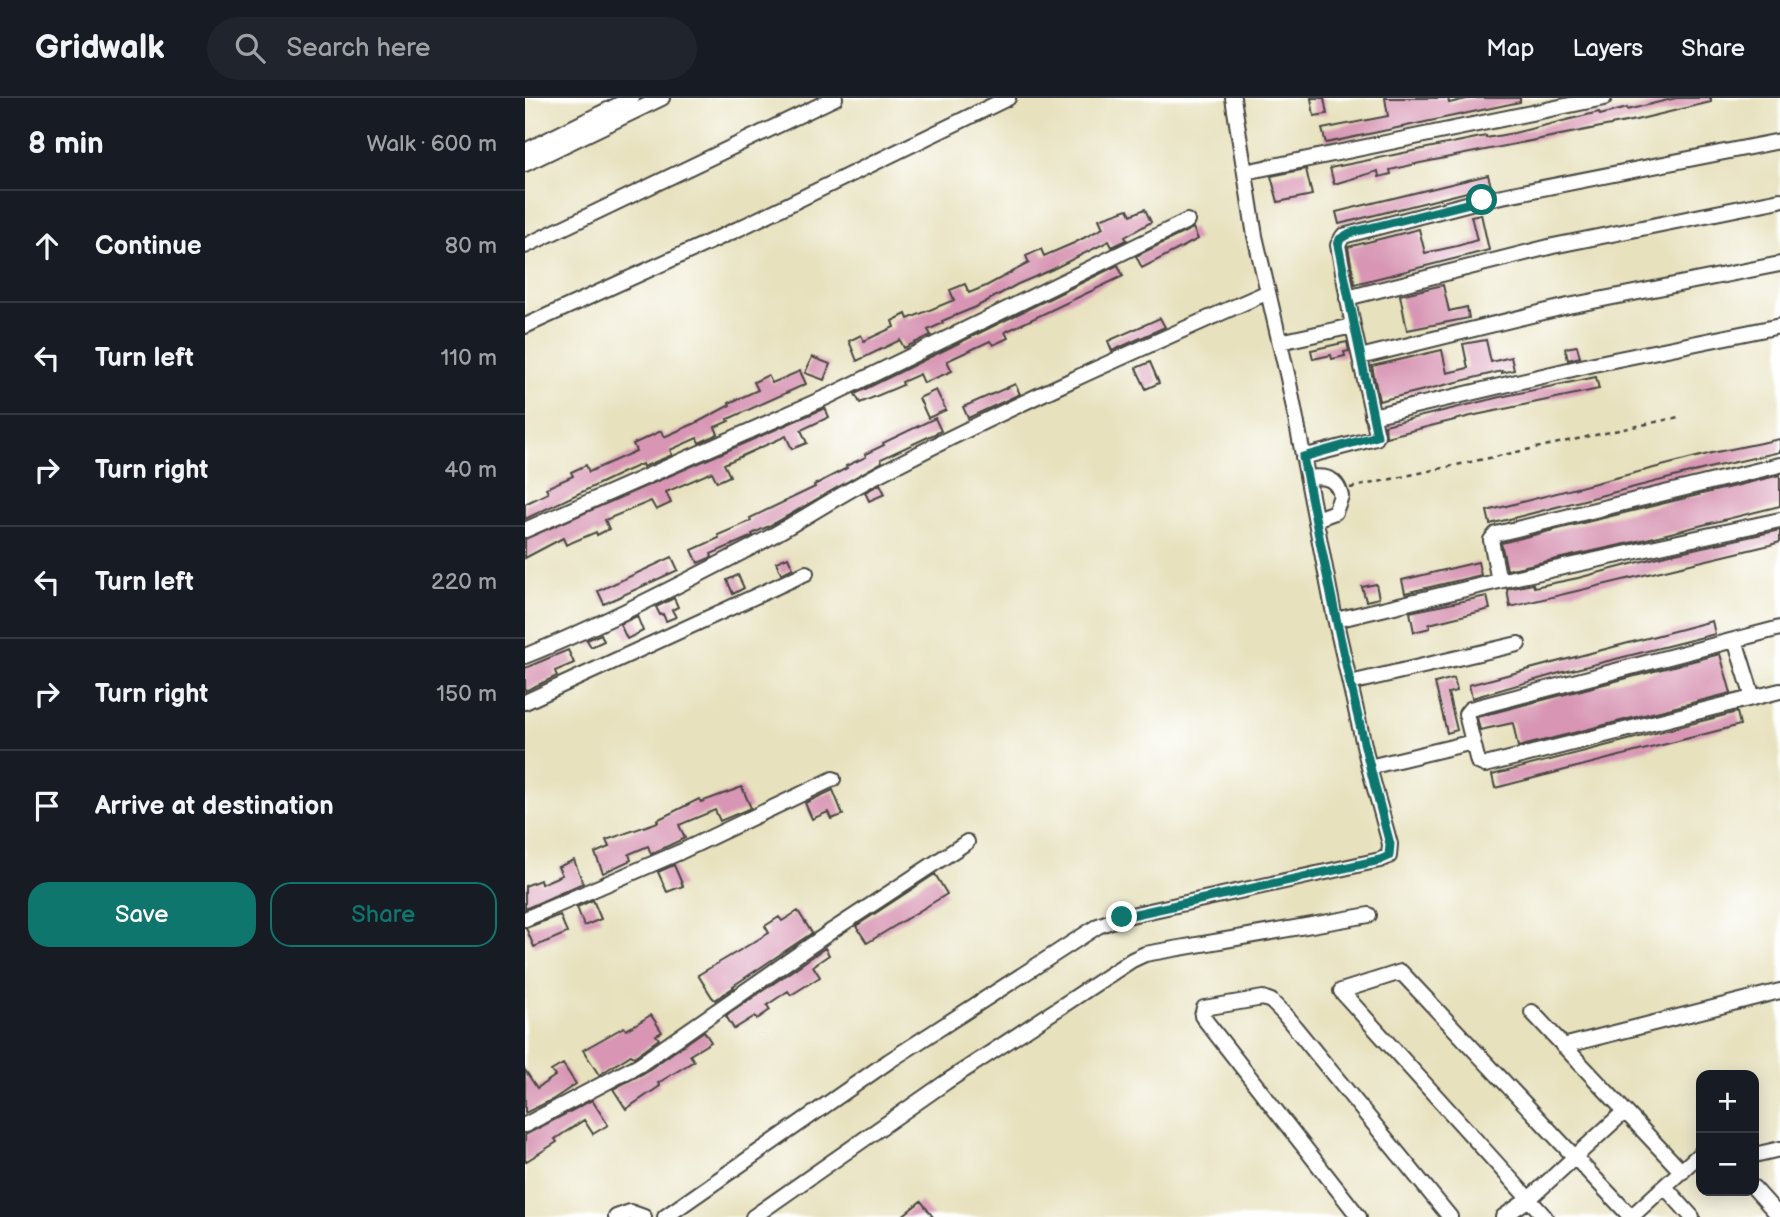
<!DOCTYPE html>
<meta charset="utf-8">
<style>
body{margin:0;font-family:"Balsamiq Sans",sans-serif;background:#20242c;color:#f1f3f6}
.controls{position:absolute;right:21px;bottom:21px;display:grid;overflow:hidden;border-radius:14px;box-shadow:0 4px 18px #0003}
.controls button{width:63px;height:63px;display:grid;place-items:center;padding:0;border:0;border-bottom:2px solid #363941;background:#171b24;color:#f1f3f6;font:35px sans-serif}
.stop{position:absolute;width:21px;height:21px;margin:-16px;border:5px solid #0f766e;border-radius:50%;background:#fff}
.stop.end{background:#0f766e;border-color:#fff;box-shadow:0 2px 7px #0008}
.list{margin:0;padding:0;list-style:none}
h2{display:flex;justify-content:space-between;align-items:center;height:91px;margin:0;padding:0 28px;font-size:30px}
h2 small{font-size:23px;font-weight:400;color:#9ea1a6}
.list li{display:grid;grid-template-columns:46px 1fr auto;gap:21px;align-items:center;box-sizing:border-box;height:112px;padding:0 28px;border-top:2px solid #363941}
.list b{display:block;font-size:26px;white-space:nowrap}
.list em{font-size:23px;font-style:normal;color:#9ea1a6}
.actions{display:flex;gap:14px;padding:21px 28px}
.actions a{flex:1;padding:16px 0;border:2px solid #0f766e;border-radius:21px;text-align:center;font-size:24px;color:#0f766e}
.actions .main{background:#0f766e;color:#fff}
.icon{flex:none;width:38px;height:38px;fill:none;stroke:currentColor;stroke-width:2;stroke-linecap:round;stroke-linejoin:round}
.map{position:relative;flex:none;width:1255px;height:1119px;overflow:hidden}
header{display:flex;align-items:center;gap:42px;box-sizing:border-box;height:98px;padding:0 35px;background:#171b24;border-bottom:2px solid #363941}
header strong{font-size:33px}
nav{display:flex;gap:38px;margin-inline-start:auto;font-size:24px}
.search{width:490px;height:63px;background:#20242c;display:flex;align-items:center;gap:18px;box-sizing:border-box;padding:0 24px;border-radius:38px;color:#9ea1a6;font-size:26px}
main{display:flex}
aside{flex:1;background:#171b24}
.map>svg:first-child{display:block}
.building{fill:#d896b4}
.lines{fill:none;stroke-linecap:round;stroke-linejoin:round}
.minor-casing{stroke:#474641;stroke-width:18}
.path{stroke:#474641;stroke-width:2.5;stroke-dasharray:5 5;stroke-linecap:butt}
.minor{stroke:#fff;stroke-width:14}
.route{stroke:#0f766e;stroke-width:9}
</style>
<header>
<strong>Gridwalk</strong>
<div class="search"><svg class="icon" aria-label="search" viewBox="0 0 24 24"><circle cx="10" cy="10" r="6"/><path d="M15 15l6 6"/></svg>Search here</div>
<nav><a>Map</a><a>Layers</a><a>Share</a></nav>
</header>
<main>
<aside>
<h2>8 min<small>Walk · 600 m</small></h2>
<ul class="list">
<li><svg class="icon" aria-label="ahead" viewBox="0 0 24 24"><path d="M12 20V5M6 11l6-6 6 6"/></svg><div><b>Continue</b></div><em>80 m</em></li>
<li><svg class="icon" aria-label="left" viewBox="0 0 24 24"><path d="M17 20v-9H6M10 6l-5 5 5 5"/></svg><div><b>Turn left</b></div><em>110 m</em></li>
<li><svg class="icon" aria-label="right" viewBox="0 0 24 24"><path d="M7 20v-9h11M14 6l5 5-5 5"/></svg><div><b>Turn right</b></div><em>40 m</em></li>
<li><svg class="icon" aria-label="left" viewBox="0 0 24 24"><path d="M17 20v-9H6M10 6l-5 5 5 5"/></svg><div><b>Turn left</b></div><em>220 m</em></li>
<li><svg class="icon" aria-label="right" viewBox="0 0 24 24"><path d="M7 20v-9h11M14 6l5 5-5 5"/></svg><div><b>Turn right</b></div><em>150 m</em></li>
<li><svg class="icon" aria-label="arrive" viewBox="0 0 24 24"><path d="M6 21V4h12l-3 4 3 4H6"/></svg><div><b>Arrive at destination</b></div></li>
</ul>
<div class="actions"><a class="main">Save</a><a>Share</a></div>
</aside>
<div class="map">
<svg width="1255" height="1119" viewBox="0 0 1255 1119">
<rect width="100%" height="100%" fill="#fff"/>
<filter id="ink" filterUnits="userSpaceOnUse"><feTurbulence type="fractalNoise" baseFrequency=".0143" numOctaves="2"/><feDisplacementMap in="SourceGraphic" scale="14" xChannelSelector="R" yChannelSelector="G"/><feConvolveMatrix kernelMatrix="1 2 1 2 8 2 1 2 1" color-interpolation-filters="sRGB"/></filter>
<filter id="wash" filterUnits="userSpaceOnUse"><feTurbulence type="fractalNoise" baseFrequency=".00686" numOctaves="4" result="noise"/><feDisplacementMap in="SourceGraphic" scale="28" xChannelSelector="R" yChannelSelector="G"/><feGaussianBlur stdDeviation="1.57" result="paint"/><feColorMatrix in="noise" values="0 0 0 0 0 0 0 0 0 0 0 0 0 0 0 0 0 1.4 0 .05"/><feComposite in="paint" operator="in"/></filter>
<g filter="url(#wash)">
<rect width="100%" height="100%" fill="#e7e1bd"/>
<g id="blocks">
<path class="building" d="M786,0H799L802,16L789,18Z
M860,0H923L924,5L946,0H995V4L801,45L797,31L863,18Z
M1151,0H1186V4L1111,22L895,65L865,72L866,76L854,79L853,73L809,86L805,70L961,38V40L989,35L1074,14L1075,17L1102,10V12Z
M781,71L787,97L753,104L746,78Z
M963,77L966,88L814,126L811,114Z
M603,111L606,117L620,111L626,124L600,139L602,142L587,149L584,143L526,172L493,186L451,209L417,223L418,225L403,232L406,237L379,250L375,242L332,263L324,243L336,237L339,243L369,229L367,223L381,216L383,221L429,202L425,192L440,186L444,195L461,188L504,165L501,158L516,151L519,158L549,145L578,130L574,121Z
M956,116L964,152L830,186L823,149L894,131L900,155L932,148L952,142L946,118Z
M668,130L673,141L617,170L611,158Z
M593,167L598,178L480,234L483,240L468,247L465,243L422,263L427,273L399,285L395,276L377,284L378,287L335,305L330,296Z
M918,187L924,213L942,209L944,220L882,232L875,197Z
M635,220L640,229L587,253L583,243Z
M961,242L966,264L986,259L989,272L977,275V273L854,303L847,268L917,252L922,275L943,270L938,246Z
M822,244L824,253L819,254L820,258L807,261L806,257L788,261L786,252Z
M1052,248L1055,259L1043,262L1040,250Z
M287,259L305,266L299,282L280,275Z
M625,264L634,285L621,291L611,270Z
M275,273L281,286L203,321L204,323L190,329L193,336L174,345L172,340L145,352L147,357L118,369L117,366L101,373L0,421V406L23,395L21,390L48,378L46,374L61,367L64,374L111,353L108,346L136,333L139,339L173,324L205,307L204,305L233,292L229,284L243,277L247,285Z
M1071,279L1074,291L946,318L861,339L860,327L975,299Z
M490,286L495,296L443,320L438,309Z
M411,292L421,312L403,320L394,300Z
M300,310L304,319L276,332L282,345L267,351L261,338L199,366L205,378L192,384L187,374L141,394L146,405L131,412L126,403L80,422L84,431L72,437L71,434L41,447L38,440L0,460V441Z
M410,320L416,333L356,361L357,364L250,425L227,436L228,438L223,440L186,456L187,459L173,465L167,452L194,440L193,437L226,423L225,420L290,389L289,387L322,370L321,368L341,359L340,356L359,347L358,345Z
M1255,341V354L1188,369L965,426L962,413L1187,355Z
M1255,377V408L1109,444L982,472L976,445Z
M355,386L360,396L344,403L340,394Z
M1255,432V444L1245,447L985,509L982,491L1008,486L1009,489L1053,480L1141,457Z
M147,459L153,472L79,506L73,493Z
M263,459L268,470L256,476L251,464Z
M953,464L956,477L880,495L877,482Z
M213,477L219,490L208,496L202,482Z
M851,486L854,500L841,503L837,489Z
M962,498L965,511L904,526L905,530L889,534L885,514Z
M149,500L153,509L147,512L151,519L141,523L138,516L135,517L131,509Z
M112,518L118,533L102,541L95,526Z
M1187,523L1190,536L1031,576L947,600L944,587Z
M76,536L79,543L66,549L62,542Z
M43,552L49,565L30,573L32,578L0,593V570Z
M1195,556L1206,595L993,649L988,625L955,632L952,619Z
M929,580L932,593L923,595L932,632L922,635L910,585Z
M1212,614L1215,627L970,690L967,677Z
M217,689L226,710L195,723L190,712L154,727L160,740L126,756L123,748L104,756L106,762L78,775L70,755L84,749L81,742L133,724L132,722L174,701L176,704Z
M308,692L318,717L306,721L303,714L287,721L280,705Z
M49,762L58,785L0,811V788L15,782L16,786L37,777L33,769Z
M149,767L158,788L142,794L133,774Z
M410,776L422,796L342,845L331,828Z
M68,802L76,821L59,828L52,809Z
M273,813L287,835L208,888L209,889L190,902L187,899L173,877L244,835L240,828L254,819L257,823Z
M35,817L42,835L9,849L1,830Z
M300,850L304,857L288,868L295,879L266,897L263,893L242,907L245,912L232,921L230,918L209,931L201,918Z
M126,917L137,934L131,937L134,941L109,959L106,957L74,977L58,952L99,929L101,932Z
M179,933L186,944L165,957L169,963L133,985L135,988L101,1011L88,991L119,975Z
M38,966L51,986L27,1002L0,1015V972L12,990L30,978L26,973Z
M67,1002L83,1027L68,1036L59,1022L30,1041L32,1044L0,1064V1037Z
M396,1103L408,1119H376Z"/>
</g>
</g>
<g filter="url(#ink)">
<use href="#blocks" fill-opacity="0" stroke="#474641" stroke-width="2"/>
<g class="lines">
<g class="minor-casing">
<path id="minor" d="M0,53L107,0
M0,66L137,0
M720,74L1079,0
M0,148L310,0
M822,200L1028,148L1255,102
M0,228L213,131L483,0
M828,228L813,147L818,138L957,102L1255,43
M755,244L828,228L852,337L851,340L778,359
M835,259L1043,208L1255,166
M847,318L1069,266L1255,228
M783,380C799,378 812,379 816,398L810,414L791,421
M0,432L304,298L662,123
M974,483L966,442L971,436L1255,367
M811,522L974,483L1255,422
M1210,542L1228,600
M0,558C77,527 152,488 225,450C269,427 310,399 354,376C481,310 612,252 743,194
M825,585L993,546
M0,604L281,475
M948,644L953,664L960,667L1255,593
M844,669L948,644L941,616L945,611L1255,530
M0,821L155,754L308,681
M1007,914L1157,1074
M1038,948L1255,893
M0,1027L114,967L308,832L442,744
M1229,1057L1255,1051
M1140,1089L1167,1119
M1229,1090L1255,1119
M91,1119L105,1114L119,1119
M140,1119L364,963L573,828L597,819L855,762L864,758L865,746L844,669L809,516L763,280L730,138L708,0
M228,1119L421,984L607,862L620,856L844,817
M834,1119L677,918L679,910L738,900L746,903L759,916L925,1119
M978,1119L1004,1101L1099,1014
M1020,1119L816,893L876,874L1106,1119
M1106,1119L1176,1055"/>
</g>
<path class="path" d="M825,390L1154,319"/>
<use href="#minor" class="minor"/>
</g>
</g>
<g class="lines" filter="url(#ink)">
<path class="route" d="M597,819L855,762L864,758L865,746C830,618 804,489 778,359L852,338L813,147L815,141L825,135L957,102"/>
</g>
</svg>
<div class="controls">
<button>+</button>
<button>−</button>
</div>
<div class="stop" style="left:957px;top:102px"></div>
<div class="stop end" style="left:597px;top:819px"></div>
</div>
</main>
